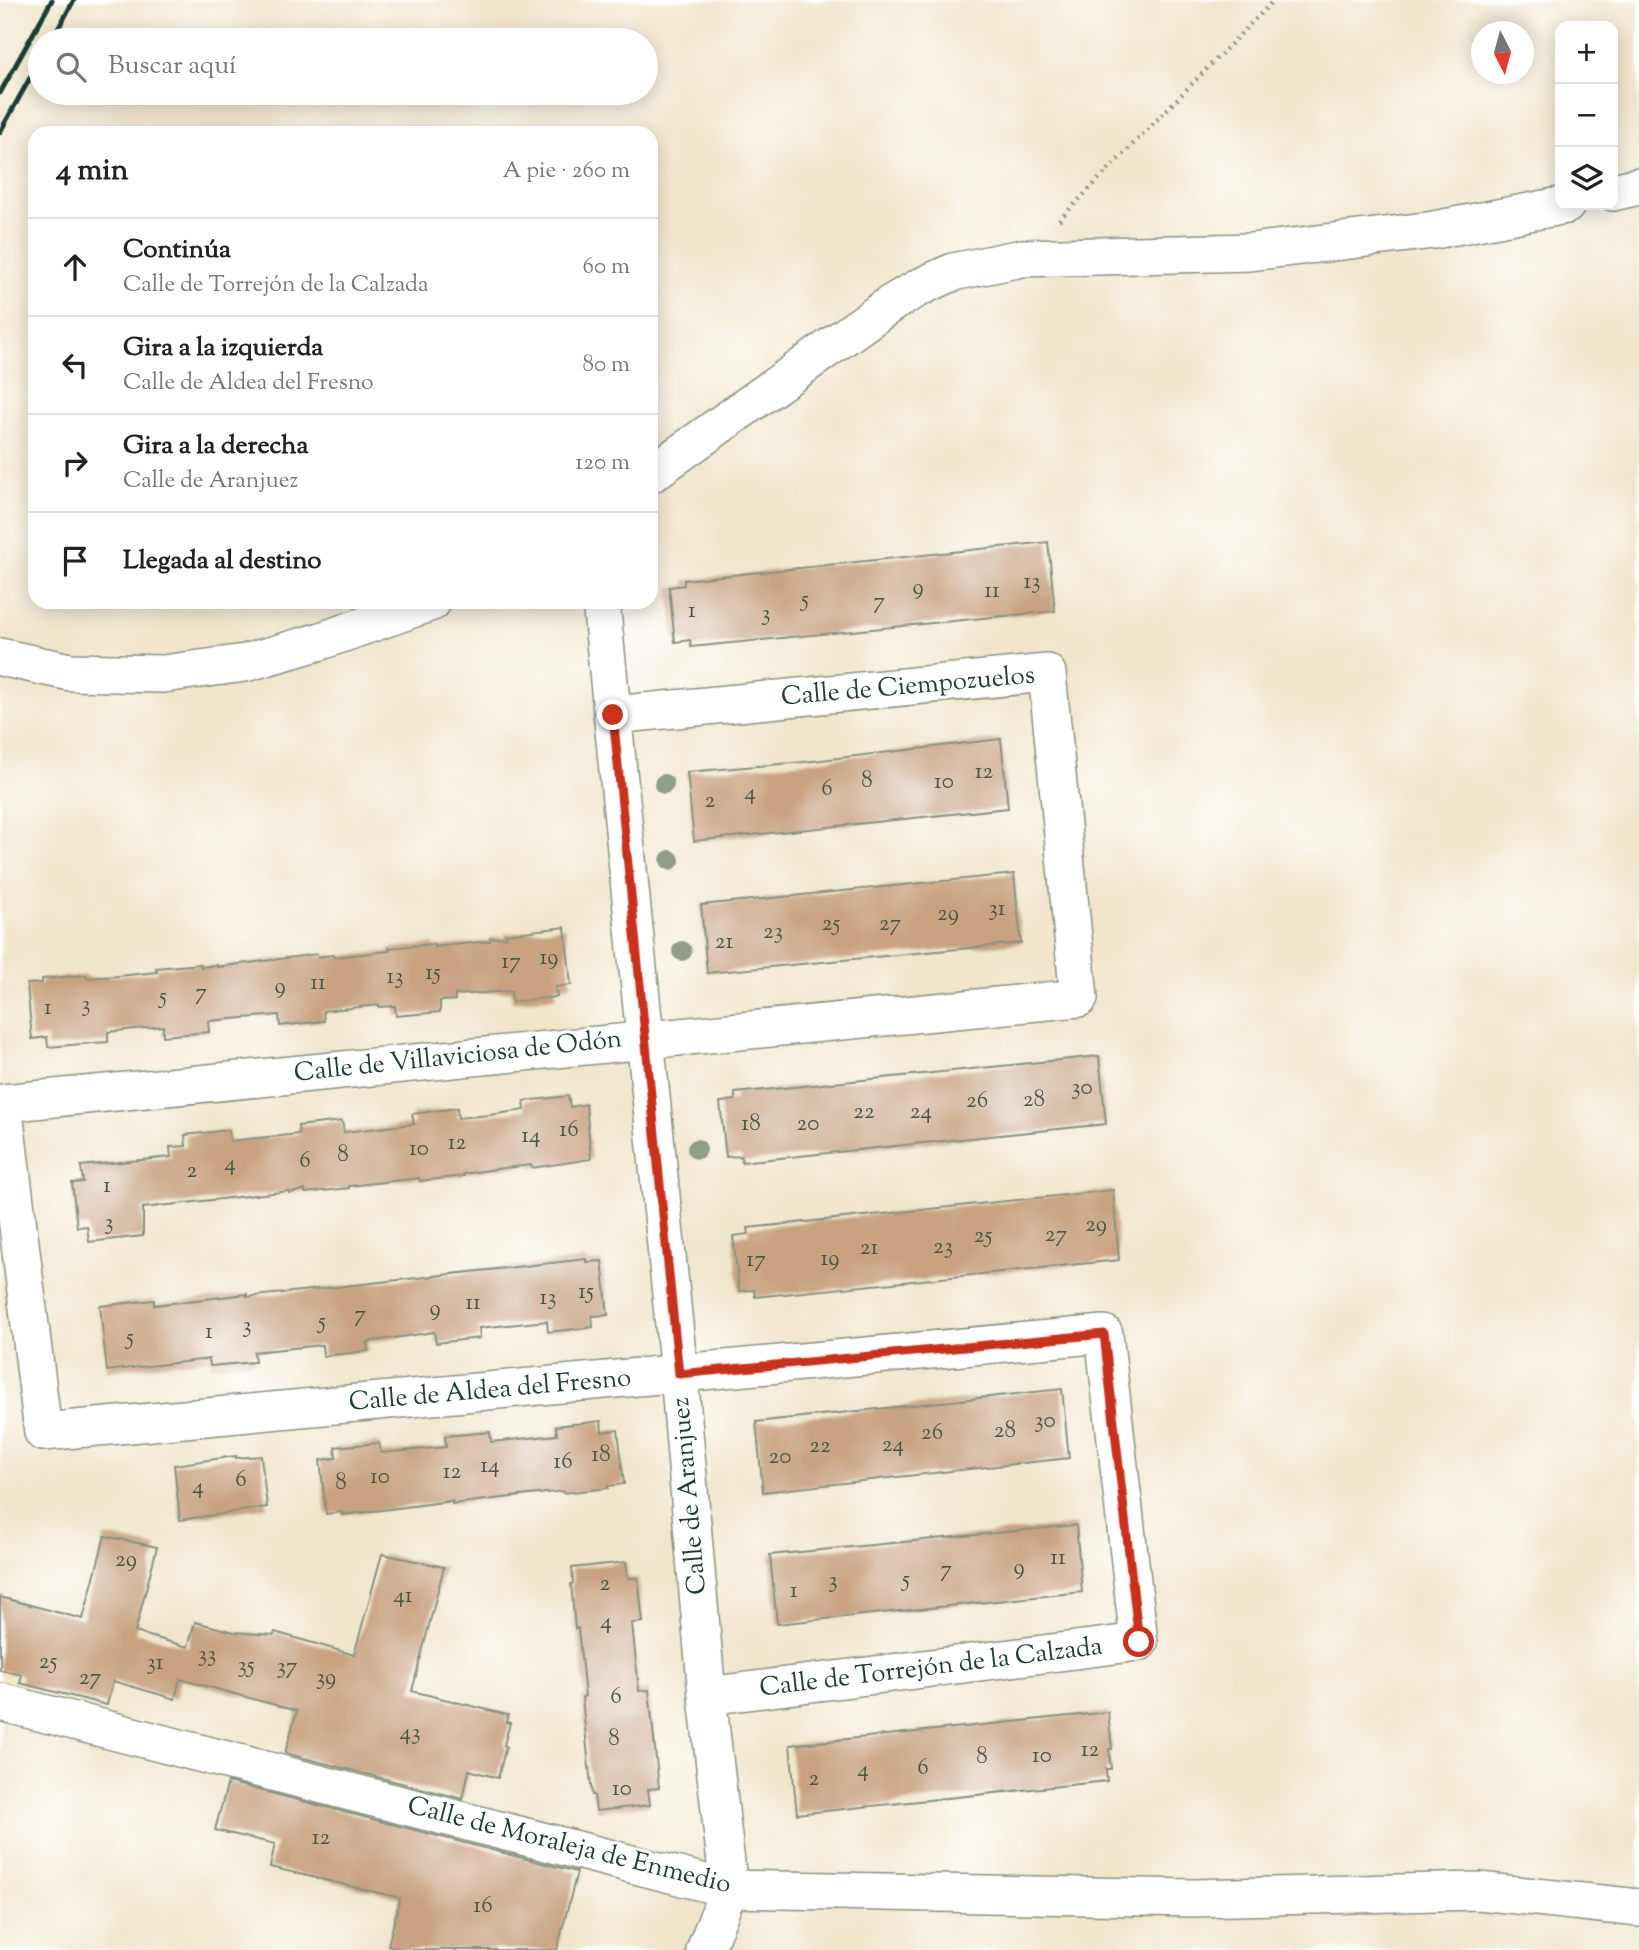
<!DOCTYPE html>
<html lang="es">
<meta charset="utf-8">
<style>
body{margin:0;font-family:"Sorts Mill Goudy",serif;background:#f6f6f6;color:#222}
.controls{position:absolute;right:21px;top:21px;display:grid;overflow:hidden;border-radius:14px;box-shadow:0 4px 18px #0003}
.controls button{width:63px;height:63px;display:grid;place-items:center;padding:0;border:0;border-bottom:2px solid #e0e0e0;background:#fff;color:#222;font:35px sans-serif}
.compass{position:absolute;left:1471px;top:21px;width:63px;height:63px;border-radius:50%;background:#fff;box-shadow:0 4px 18px #0003;rotate:174deg}
.stop{position:absolute;width:21px;height:21px;margin:-16px;border:5px solid #c8321e;border-radius:50%;background:#fff}
.stop.end{background:#c8321e;border-color:#fff;box-shadow:0 2px 7px #0008}
.list{margin:0;padding:0;list-style:none}
h2{display:flex;justify-content:space-between;align-items:center;height:91px;margin:0;padding:0 28px;font-size:30px}
h2 small{font-size:23px;font-weight:400;color:#767676}
.list li{display:grid;grid-template-columns:46px 1fr auto;gap:21px;align-items:center;box-sizing:border-box;height:98px;padding:0 28px;border-top:2px solid #e0e0e0}
.list b{display:block;font-size:26px;white-space:nowrap}
.list p{margin:0;font-size:23px;white-space:nowrap;color:#767676}
.list em{font-size:23px;font-style:normal;color:#767676}
.icon{flex:none;width:38px;height:38px;fill:none;stroke:currentColor;stroke-width:2;stroke-linecap:round;stroke-linejoin:round}
.map{position:relative;flex:none;width:1639px;height:1950px;overflow:hidden}
.search{position:absolute;background:#fff;box-shadow:0 4px 18px #0003;left:28px;top:28px;width:630px;height:77px;display:flex;align-items:center;gap:18px;box-sizing:border-box;padding:0 24px;border-radius:38px;color:#767676;font-size:26px}
.panel{position:absolute;background:#fff;box-shadow:0 4px 18px #0003;left:28px;top:126px;width:630px;height:483px;border-radius:21px}
.map>svg:first-child{display:block}
.building{fill:#c8a281}
.lines{fill:none;stroke-linecap:round;stroke-linejoin:round}
.minor-casing{stroke:#889280;stroke-width:40}
.path{stroke:#889280;stroke-width:4.5;stroke-dasharray:2 5;stroke-linecap:butt}
.minor{stroke:#fff;stroke-width:37}
.rail{stroke:#1f3d34;stroke-width:5}
.tree{fill:#8f9e84}
.route{stroke:#c8321e;stroke-width:9}
.labels{text-anchor:middle;dominant-baseline:central;stroke-width:6;stroke-linejoin:round;paint-order:stroke}
.number-label{font-size:23px;fill:#495647}
.street-label{font-size:26px;fill:#1f3d34;stroke:#fff}
</style>
<div class="map">
<svg width="1639" height="1950" viewBox="0 0 1639 1950">
<rect width="100%" height="100%" fill="#fff"/>
<filter id="ink" filterUnits="userSpaceOnUse"><feTurbulence type="fractalNoise" baseFrequency=".0143" numOctaves="2"/><feDisplacementMap in="SourceGraphic" scale="14" xChannelSelector="R" yChannelSelector="G"/><feConvolveMatrix kernelMatrix="1 2 1 2 8 2 1 2 1" color-interpolation-filters="sRGB"/></filter>
<filter id="wash" filterUnits="userSpaceOnUse"><feTurbulence type="fractalNoise" baseFrequency=".00686" numOctaves="4" result="noise"/><feDisplacementMap in="SourceGraphic" scale="28" xChannelSelector="R" yChannelSelector="G"/><feGaussianBlur stdDeviation="1.57" result="paint"/><feColorMatrix in="noise" values="0 0 0 0 0 0 0 0 0 0 0 0 0 0 0 0 0 1.4 0 .05"/><feComposite in="paint" operator="in"/></filter>
<g filter="url(#wash)">
<rect width="100%" height="100%" fill="#f1e6cc"/>
<g id="blocks">
<path class="building" d="M1048,542L1055,611L691,647L690,640L675,642L669,587L684,585V580Z
M1001,739L1008,808L694,841L687,772L804,762Z
M1014,874L1021,943L707,973L701,905Z
M565,927L571,985L555,987L557,997L512,1002L511,991L455,995V1000L440,1001V1012L396,1016L395,1006L379,1007V1005L323,1011L324,1021L280,1026L279,1015L208,1021L209,1032L163,1036V1026L108,1032V1042L93,1043L48,1047L47,1037L32,1039L27,984L42,983V979L86,975L87,978L118,976L157,972L156,968L201,964V967L217,965V967L317,954L318,957L333,955L334,957L390,951L389,948L411,946L434,944V947L490,941V938L506,937L505,934Z
M1099,1056L1106,1124L742,1162L741,1156L726,1157L720,1102L735,1100V1093Z
M568,1096L570,1107L586,1104L591,1159L532,1168L531,1165L496,1169L463,1174L464,1176L420,1181L419,1178L349,1186V1188L305,1193V1190L289,1193V1191L143,1208V1236L89,1242L87,1226L77,1227L72,1183L83,1182L81,1166L171,1157L170,1147L186,1146L185,1135L229,1130L230,1141L299,1134L298,1126L342,1121L344,1132L414,1124L412,1114L457,1108L458,1118L489,1115L525,1110L524,1101Z
M1113,1190L1119,1260L755,1297L754,1290L739,1291L733,1236L749,1234L748,1228Z
M586,1259V1262L602,1261L608,1315L592,1316L593,1327L548,1332L547,1321L479,1328L480,1338L436,1343L434,1332L367,1342L368,1351L323,1356L322,1345L254,1352L255,1362L210,1366L209,1359L107,1371L100,1306L154,1300V1305L247,1294V1297Z
M1062,1389L1069,1458L763,1492L756,1422Z
M601,1421L602,1432L618,1430L624,1484L608,1486V1488L563,1493V1491L452,1504V1501L342,1515V1512L326,1514L320,1460L336,1458L335,1447L379,1443L381,1453L446,1447L445,1436L490,1432L491,1442L557,1435L556,1426Z
M236,1456V1458L261,1456L267,1507L180,1520L174,1465Z
M1076,1525L1082,1592L777,1624L770,1555Z
M105,1536L157,1547L135,1632L188,1647L195,1622L234,1632L274,1635L275,1632L354,1655L382,1554L444,1567L412,1691L508,1715L506,1722L510,1723L504,1745L506,1746L498,1778L469,1770L463,1799L285,1753L297,1711L180,1679L175,1699L113,1681L107,1705L20,1683L22,1675L0,1670V1597L83,1619Z
M626,1562L628,1578H638L643,1622L632,1623L639,1691L649,1690L659,1788L648,1789L650,1805L596,1811L594,1795H592L584,1719L582,1697L585,1696L578,1628L575,1629L571,1584L573,1583L572,1568Z
M1108,1712L1112,1749H1109L1111,1769H1106L1107,1781L797,1814L790,1745Z
M228,1782L577,1872L557,1950H405L388,1945L400,1898L270,1867L275,1844L215,1830Z"/>
</g>
</g>
<g filter="url(#ink)">
<use href="#blocks" fill-opacity="0" stroke="#889280" stroke-width="2"/>
<g class="lines">
<g class="minor-casing">
<path id="minor" d="M1613,192L1639,186
M651,474L892,303L920,287L953,272L1022,258L1250,252L1434,230L1566,205
M601,602L679,1374L707,1696L729,1889L705,1950
M0,657L70,672L163,674L245,663L321,641L432,602
M613,715L1047,673L1079,998L3,1103L43,1432L1104,1334L1139,1642L707,1696
M0,1702L729,1889L1193,1898L1479,1891L1639,1908"/>
</g>
<path class="path" d="M1059,220L1274,0"/>
<use href="#minor" class="minor"/>
<path class="rail" d="M52,40L74,0
M0,93L52,0
M0,132L40,60"/>
</g>
<g class="tree">
<circle cx="664" cy="784" r="10"/>
<circle cx="670" cy="860" r="10"/>
<circle cx="682" cy="951" r="10"/>
<circle cx="697" cy="1149" r="10"/>
</g>
</g>
<g class="lines" filter="url(#ink)">
<path class="route" d="M613,715L679,1374L1104,1334L1139,1642"/>
</g>
<g class="labels">
<g class="number-label">
<text x="1032" y="582">13</text>
<text x="918" y="588">9</text>
<text x="992" y="591">11</text>
<text x="805" y="600">5</text>
<text x="879" y="602">7</text>
<text x="692" y="611">1</text>
<text x="766" y="614">3</text>
<text x="984" y="772">12</text>
<text x="867" y="781">8</text>
<text x="944" y="782">10</text>
<text x="827" y="789">6</text>
<text x="750" y="793">4</text>
<text x="710" y="801">2</text>
<text x="997" y="909">31</text>
<text x="948" y="914">29</text>
<text x="831" y="924">25</text>
<text x="890" y="924">27</text>
<text x="773" y="932">23</text>
<text x="724" y="942">21</text>
<text x="549" y="958">19</text>
<text x="511" y="962">17</text>
<text x="433" y="973">15</text>
<text x="395" y="977">13</text>
<text x="318" y="983">11</text>
<text x="280" y="987">9</text>
<text x="201" y="993">7</text>
<text x="163" y="997">5</text>
<text x="86" y="1005">3</text>
<text x="48" y="1008">1</text>
<text x="1082" y="1088">30</text>
<text x="1034" y="1100">28</text>
<text x="977" y="1101">26</text>
<text x="864" y="1112">22</text>
<text x="921" y="1112">24</text>
<text x="751" y="1124">18</text>
<text x="808" y="1124">20</text>
<text x="569" y="1130">16</text>
<text x="531" y="1136">14</text>
<text x="457" y="1143">12</text>
<text x="419" y="1149">10</text>
<text x="343" y="1155">8</text>
<text x="305" y="1161">6</text>
<text x="230" y="1164">4</text>
<text x="192" y="1171">2</text>
<text x="107" y="1186">1</text>
<text x="109" y="1223">3</text>
<text x="1096" y="1225">29</text>
<text x="1056" y="1235">27</text>
<text x="983" y="1236">25</text>
<text x="943" y="1247">23</text>
<text x="869" y="1248">21</text>
<text x="830" y="1259">19</text>
<text x="756" y="1260">17</text>
<text x="586" y="1292">15</text>
<text x="548" y="1298">13</text>
<text x="473" y="1303">11</text>
<text x="435" y="1309">9</text>
<text x="360" y="1315">7</text>
<text x="322" y="1322">5</text>
<text x="247" y="1326">3</text>
<text x="209" y="1332">1</text>
<text x="130" y="1338">5</text>
<text x="1045" y="1421">30</text>
<text x="1005" y="1431">28</text>
<text x="932" y="1433">26</text>
<text x="893" y="1445">24</text>
<text x="820" y="1446">22</text>
<text x="601" y="1455">18</text>
<text x="780" y="1457">20</text>
<text x="563" y="1462">16</text>
<text x="490" y="1466">14</text>
<text x="452" y="1472">12</text>
<text x="380" y="1477">10</text>
<text x="241" y="1480">6</text>
<text x="341" y="1483">8</text>
<text x="198" y="1487">4</text>
<text x="1058" y="1558">11</text>
<text x="126" y="1560">29</text>
<text x="1019" y="1568">9</text>
<text x="946" y="1570">7</text>
<text x="906" y="1580">5</text>
<text x="833" y="1581">3</text>
<text x="605" y="1584">2</text>
<text x="794" y="1591">1</text>
<text x="403" y="1596">41</text>
<text x="606" y="1622">4</text>
<text x="207" y="1655">33</text>
<text x="48" y="1662">25</text>
<text x="155" y="1663">31</text>
<text x="246" y="1666">35</text>
<text x="287" y="1667">37</text>
<text x="90" y="1678">27</text>
<text x="326" y="1678">39</text>
<text x="616" y="1697">6</text>
<text x="410" y="1733">43</text>
<text x="614" y="1739">8</text>
<text x="1090" y="1750">12</text>
<text x="1042" y="1756">10</text>
<text x="982" y="1757">8</text>
<text x="923" y="1768">6</text>
<text x="863" y="1770">4</text>
<text x="814" y="1779">2</text>
<text x="622" y="1789">10</text>
<text x="321" y="1838">12</text>
<text x="483" y="1906">16</text>
</g>
<g class="street-label">
<text transform="translate(908 687) rotate(-5)">Calle de Ciempozuelos</text>
<text transform="translate(458 1057) rotate(-6)">Calle de Villaviciosa de Odón</text>
<text transform="translate(490 1391) rotate(-5)">Calle de Aldea del Fresno</text>
<text transform="translate(690 1496) rotate(-95)">Calle de Aranjuez</text>
<text transform="translate(931 1668) rotate(-7)">Calle de Torrejón de la Calzada</text>
<text transform="translate(569 1846) rotate(14)">Calle de Moraleja de Enmedio</text>
</g>
</g>
</svg>
<div class="controls">
<button>+</button>
<button>−</button>
<button><svg class="icon" aria-label="layers" viewBox="0 0 24 24"><path d="M12 4l9 5-9 5-9-5zM3 14l9 5 9-5"/></svg></button>
</div>
<svg class="compass" viewBox="-18 -18 36 36"><path d="M0-13l5 13h-10z" fill="#e53935"/><path d="M0 13l5-13h-10z" fill="#767676"/></svg>
<div class="stop" style="left:1139px;top:1642px"></div>
<div class="stop end" style="left:613px;top:715px"></div>
<div class="search"><svg class="icon" aria-label="search" viewBox="0 0 24 24"><circle cx="10" cy="10" r="6"/><path d="M15 15l6 6"/></svg>Buscar aquí</div>
<section class="panel">
<h2>4 min<small>A pie · 260 m</small></h2>
<ul class="list">
<li><svg class="icon" aria-label="ahead" viewBox="0 0 24 24"><path d="M12 20V5M6 11l6-6 6 6"/></svg><div><b>Continúa</b><p>Calle de Torrejón de la Calzada</p></div><em>60 m</em></li>
<li><svg class="icon" aria-label="left" viewBox="0 0 24 24"><path d="M17 20v-9H6M10 6l-5 5 5 5"/></svg><div><b>Gira a la izquierda</b><p>Calle de Aldea del Fresno</p></div><em>80 m</em></li>
<li><svg class="icon" aria-label="right" viewBox="0 0 24 24"><path d="M7 20v-9h11M14 6l5 5-5 5"/></svg><div><b>Gira a la derecha</b><p>Calle de Aranjuez</p></div><em>120 m</em></li>
<li><svg class="icon" aria-label="arrive" viewBox="0 0 24 24"><path d="M6 21V4h12l-3 4 3 4H6"/></svg><div><b>Llegada al destino</b></div></li>
</ul>
</section>
</div>
